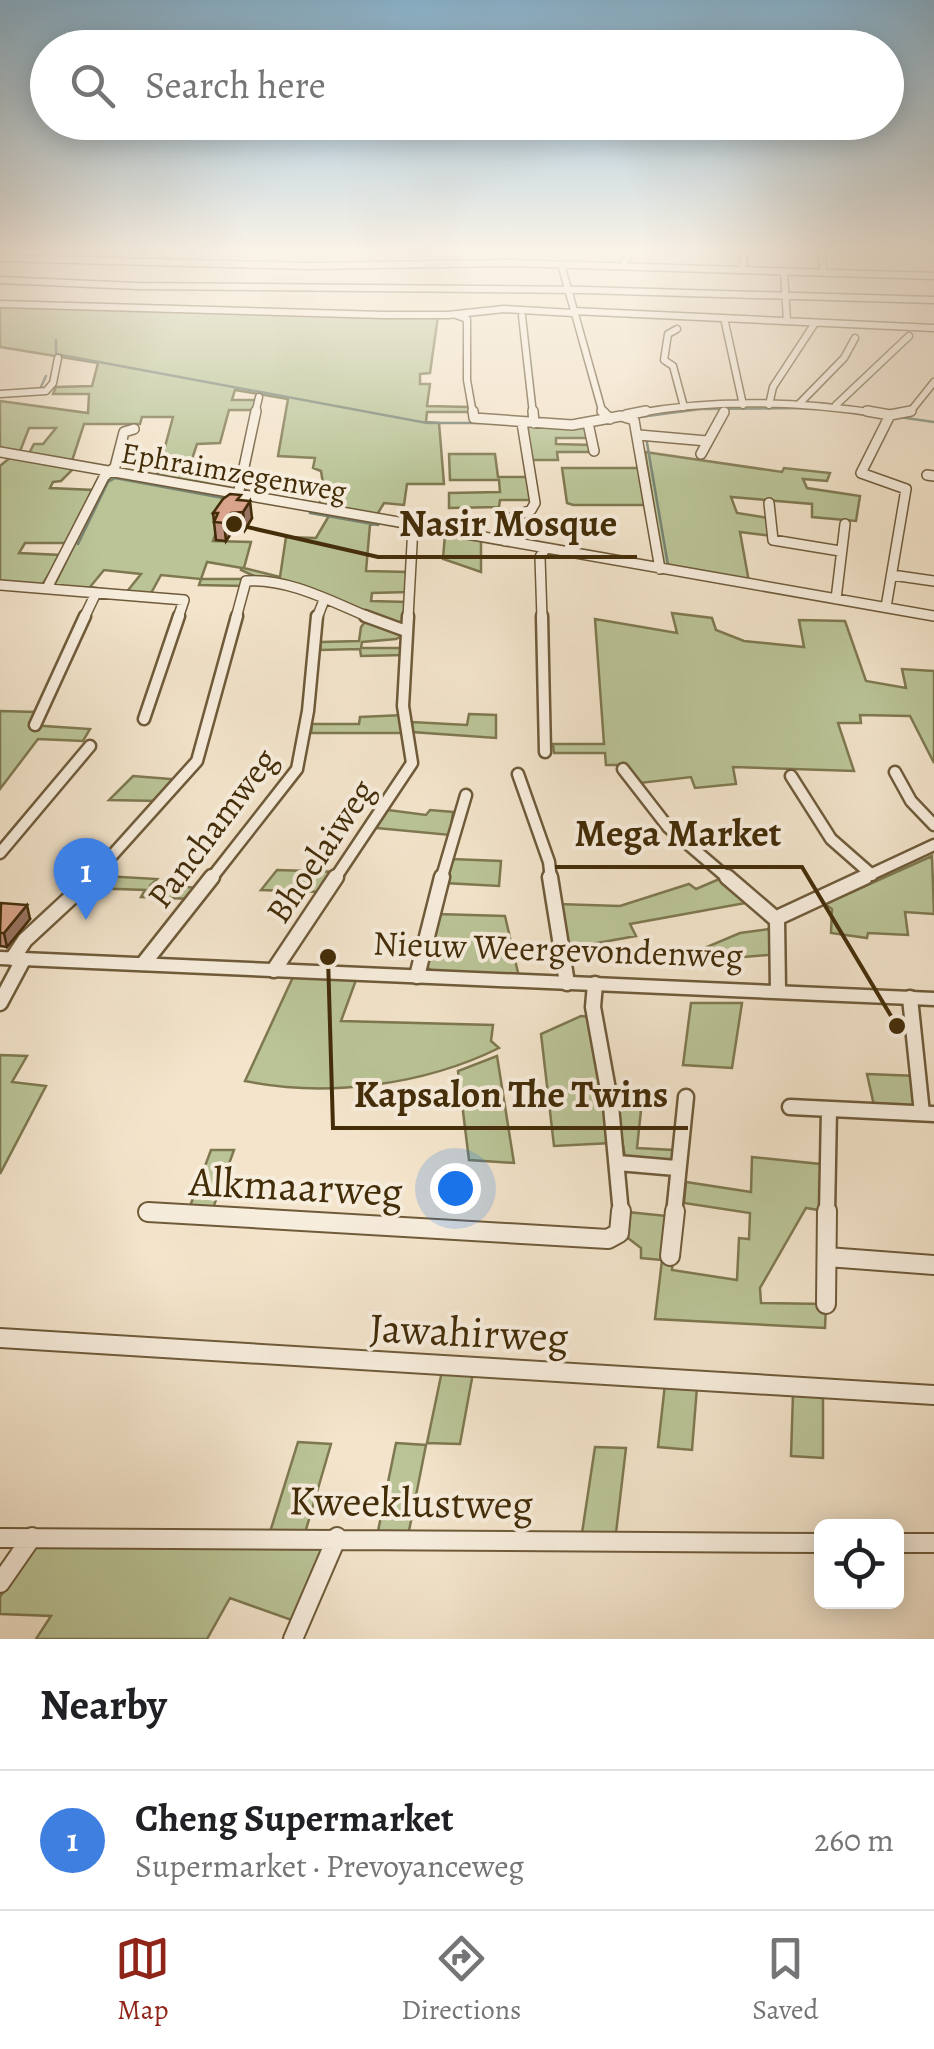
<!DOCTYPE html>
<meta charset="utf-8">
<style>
body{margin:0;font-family:Alegreya,serif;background:#f2f2f2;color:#202124}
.controls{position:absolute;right:30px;bottom:30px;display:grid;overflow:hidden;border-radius:15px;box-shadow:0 5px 25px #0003}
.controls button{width:90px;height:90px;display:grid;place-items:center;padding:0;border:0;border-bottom:2px solid #e0e0e0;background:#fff;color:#202124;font:50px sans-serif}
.you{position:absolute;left:455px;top:1188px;width:35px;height:35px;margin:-25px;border:8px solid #fff;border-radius:50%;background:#1a73e8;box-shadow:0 0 0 15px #1a73e833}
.badge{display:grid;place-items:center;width:65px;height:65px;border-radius:50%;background:#8f2418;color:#fff;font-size:32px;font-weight:700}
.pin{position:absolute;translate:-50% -82px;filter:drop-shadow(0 2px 5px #0008)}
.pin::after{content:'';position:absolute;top:52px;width:35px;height:30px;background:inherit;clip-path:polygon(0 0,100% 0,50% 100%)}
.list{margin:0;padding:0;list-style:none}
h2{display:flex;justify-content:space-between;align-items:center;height:130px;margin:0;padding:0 40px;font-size:42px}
h2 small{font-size:32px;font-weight:400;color:#757577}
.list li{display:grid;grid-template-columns:65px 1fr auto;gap:30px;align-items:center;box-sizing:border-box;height:140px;padding:0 40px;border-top:2px solid #e0e0e0}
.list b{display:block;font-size:38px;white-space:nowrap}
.list p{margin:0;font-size:32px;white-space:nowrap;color:#757577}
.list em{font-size:32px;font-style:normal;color:#757577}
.icon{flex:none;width:55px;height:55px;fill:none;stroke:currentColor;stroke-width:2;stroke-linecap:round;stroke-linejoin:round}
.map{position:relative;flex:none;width:934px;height:1639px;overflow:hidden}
.search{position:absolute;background:#fff;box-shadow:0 5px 25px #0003;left:30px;right:30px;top:30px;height:110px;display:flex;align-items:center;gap:25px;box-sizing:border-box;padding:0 35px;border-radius:55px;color:#757577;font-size:38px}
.sheet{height:270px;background:#fff}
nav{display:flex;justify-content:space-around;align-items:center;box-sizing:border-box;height:140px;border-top:2px solid #e0e0e0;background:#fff;font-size:28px;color:#757577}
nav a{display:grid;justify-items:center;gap:5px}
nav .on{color:#8f2418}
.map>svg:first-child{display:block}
.green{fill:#bac497;stroke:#7e7850;stroke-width:2.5}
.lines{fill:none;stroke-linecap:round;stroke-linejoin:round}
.stream{stroke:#788473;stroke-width:2.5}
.minor-far4-casing{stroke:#6f5b3a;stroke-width:9}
.minor-far3-casing{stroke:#6f5b3a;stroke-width:12}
.minor-far2-casing{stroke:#6f5b3a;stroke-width:15}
.minor-far1-casing{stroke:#6f5b3a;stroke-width:19}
.minor-casing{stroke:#6f5b3a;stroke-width:22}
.tertiary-casing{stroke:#6f5b3a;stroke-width:5}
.minor-far4{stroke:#f7eddd;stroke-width:6}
.minor-far3{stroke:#f7eddd;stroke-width:9}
.minor-far2{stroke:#f7eddd;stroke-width:10}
.minor-far1{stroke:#f7eddd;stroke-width:14}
.minor{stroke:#f7eddd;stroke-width:18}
.tertiary{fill:#f7eddd;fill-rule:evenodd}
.wall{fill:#bb8d78;stroke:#432d09;stroke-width:2.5}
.shaded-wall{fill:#997362;stroke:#432d09;stroke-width:2.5}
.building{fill:#daa48c;stroke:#432d09;stroke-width:2.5}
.labels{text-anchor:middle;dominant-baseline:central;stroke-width:8;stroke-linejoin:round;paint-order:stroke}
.far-street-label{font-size:30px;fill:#432d09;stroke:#f7eddd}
.street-label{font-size:35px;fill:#432d09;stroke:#f7eddd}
.near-street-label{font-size:42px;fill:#432d09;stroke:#f7eddd}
.leader{fill:none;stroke:#432d09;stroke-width:4}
.callout-dot{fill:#432d09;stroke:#f7eddd;stroke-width:4}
.callout-label{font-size:38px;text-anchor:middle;font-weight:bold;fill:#432d09;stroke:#f7eddd;stroke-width:8;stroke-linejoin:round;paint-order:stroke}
</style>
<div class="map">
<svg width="934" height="1639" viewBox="0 0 934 1639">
<rect width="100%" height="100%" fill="#f3e4cb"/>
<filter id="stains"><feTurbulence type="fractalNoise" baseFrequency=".002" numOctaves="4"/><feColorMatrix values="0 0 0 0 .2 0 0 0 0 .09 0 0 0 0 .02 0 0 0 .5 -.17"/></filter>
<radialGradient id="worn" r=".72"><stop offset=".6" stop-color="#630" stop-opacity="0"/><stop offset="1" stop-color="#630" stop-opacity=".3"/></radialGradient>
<path class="green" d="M0,305L438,316L430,373L420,374V384H430L427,406L470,407V412H427L426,422L439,423L444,484H407L404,505L384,503L375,518L318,508L324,490L321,471L313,468L315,458L278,456L288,399L235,390L232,400H256L254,410H229L220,443L197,444L188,471L213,472L208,489L156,480L173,417H142L140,424H84L71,464L28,455L34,444H43L56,428H29L19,454L0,450V401L88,413L89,394H53L56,387L92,386L98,363L0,347Z
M525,425H586L592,438H556V444L592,445L593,452H557L558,460H530Z
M645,452L782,472L784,468L830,473L827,481L803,479L807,488L860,496L856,521L812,517V504L731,497L737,513L768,518L773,536L740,532L749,582L670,568L662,564Z
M449,454H495L498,477H528L532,500H500L499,507L449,508V493L500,492L499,480H450Z
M12,456L74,468L61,481L53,482L50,488L94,490L66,543H25L19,553L61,555L42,585L0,583V466Z
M562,468H640L647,505H573L567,503Z
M114,476L228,496L213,541L251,542L244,568L280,577L286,537L316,538L330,514L379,523L370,525L366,571L409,572L408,592L372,593L371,601L408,602L402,627L254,576L241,570L242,568L207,562L201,579H247L245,586L199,585L201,579L161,575L150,595L125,594L141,574L104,570L90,587L110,590L54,586L108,477Z
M445,534L481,540V572L443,559Z
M672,613L712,618L716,630L744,641L804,647L799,620L845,621L866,681L906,688L902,669L934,671V763L910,716L860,715L861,723H838L854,771L733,767L736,784L695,788L691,777L640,783L626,765H606L605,753H554L553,744H604L595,619L677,633Z
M369,617L404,635L396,639L362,642L361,648H404V655L361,656L360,649L320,650L321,642L359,641L361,627Z
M0,711L36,712L30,725L90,729L83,741L38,739L0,789Z
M469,714L496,715V738L412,732V722L467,725Z
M403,715L404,733H311L312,724H359L360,717Z
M133,776L183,780L161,801L109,800Z
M388,810L426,815L430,810L453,812L450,835L376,828Z
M932,856L934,914L905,912L908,935L868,933L867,938L831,933L832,909L825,904Z
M451,859L501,861L499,886L445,883Z
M277,870L338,872L323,892L261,890Z
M104,876L157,879L151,885L202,888L193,899L141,897L145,890L90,888Z
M724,877L751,902L630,924L636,936L564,949L558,904L620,906L689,884L696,889Z
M436,914L505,916L519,977L430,970L425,965Z
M777,928L779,954L710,960L702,949L740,933Z
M293,977L356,980L341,1021L493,1025L491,1041L499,1048C424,1085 327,1098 245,1081Z
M691,1003H742L732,1068L683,1065Z
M581,1016L589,1017L611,1143L554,1146L541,1034Z
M0,1055L27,1056L12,1082L46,1086L0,1174Z
M497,1056L514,1163L469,1160L458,1071Z
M867,1074L917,1076V1107L875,1110Z
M615,1101H642L637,1148L673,1150L672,1164L625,1157Z
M211,1150H234L212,1211L189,1209Z
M752,1157L830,1165V1212L806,1208L760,1288L761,1303L826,1304L825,1328L655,1319L662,1260L641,1258V1248L628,1238L627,1212L677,1217L672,1270L737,1280L739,1238L749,1239L750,1213L684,1203L686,1182L751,1192Z
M442,1371L473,1373L460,1444L427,1443Z
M665,1384L697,1387L692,1450L658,1447Z
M793,1394L823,1395V1458L791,1456Z
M298,1442L331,1444L305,1533L270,1532Z
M396,1443L426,1445L408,1536H377Z
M595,1447L626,1448L616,1533H582Z
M37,1542L319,1548L323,1550L297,1622L230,1598L207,1639H36L51,1616L0,1614V1597Z"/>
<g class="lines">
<path class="stream" d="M56,340V354L427,423H480
M40,389L46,376
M640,417L701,409L805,408
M899,417L934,422
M646,437L668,565
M310,513L378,525
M78,544L108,482L115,478L223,498"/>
<g class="minor-far4-casing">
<path id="minor-far4" d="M821,252L824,273
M0,258L307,266L511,263L934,276
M561,264L603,414
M622,266L630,252
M742,270L745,252
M784,272L787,321
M0,280L137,286L583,290L934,300
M0,304L383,315H448L504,309L573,313
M573,311L934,328
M456,315L467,319V380L473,414
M522,316L533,414
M724,318L743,405
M677,329L668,334L664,360L673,366L684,407
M0,394L46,391L53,383L58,358
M799,404L844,358L855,338
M769,405L773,387L815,323
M836,405L909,336
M255,414L259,397
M633,414C715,398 799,401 882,414
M898,414L910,412L934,382"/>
</g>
<g class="minor-far3-casing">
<path id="minor-far3" d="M473,411L474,418L572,425L621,416L634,420L660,569
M533,411L534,423
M602,411L610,419
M867,411L890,415
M626,415L646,411
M588,423L594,451
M639,435L707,441
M0,452L934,616
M701,454L724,412
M927,475L934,476
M238,495L256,411
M769,503L773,540L840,551
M505,541L509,519L531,510L535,503L522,423
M892,575L934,581
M0,585L184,600L178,618
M47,588L104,477L115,467L124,432L134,429
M836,599L845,524
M886,607L906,489L861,473L890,415L911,411
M84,618L96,593
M236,618L246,581C289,578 332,602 371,618
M317,618L324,600
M408,618L413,526
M542,618L540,557L545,549"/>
</g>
<g class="minor-far2-casing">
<path id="minor-far2" d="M365,616L406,631
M542,616L545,752
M144,719L179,616
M35,725L85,616
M623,769L668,827L730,880
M895,772L911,801L934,825
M518,774L549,862L551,880
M791,776L831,839L872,875
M0,853L90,746
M90,880L197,761L237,616
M210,880L297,769L308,711L317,616
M334,880L412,763L403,706L408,616
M441,880L466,795
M859,880L934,845"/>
</g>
<g class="minor-far1-casing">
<path id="minor-far1" d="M550,877L567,983
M727,877L777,920L778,990
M781,916L865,877
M13,958L25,940L93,877
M144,963L212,877
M274,970L336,877
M417,976L442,877
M595,984L593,1007L611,1106L621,1214
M910,998L922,1113
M0,1003L23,960
M790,1107L934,1114
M618,1163L676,1168
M148,1212L176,1214
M674,1214L686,1097
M827,1214L829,1109"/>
</g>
<g class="minor-casing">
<path id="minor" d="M148,1212L608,1239L619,1233L621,1211
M670,1256L675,1211
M827,1257L934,1265
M826,1304L827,1211
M0,1338L934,1395
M0,1538L822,1543
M896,1543H934
M0,1583L32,1537
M293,1639L337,1537"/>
</g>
<g class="tertiary-casing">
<path id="tertiary" d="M0,952L934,993V1005L0,964Z"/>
</g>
<use href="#minor-far4" class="minor-far4"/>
<use href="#minor-far3" class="minor-far3"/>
<use href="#minor-far2" class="minor-far2"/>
<use href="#minor-far1" class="minor-far1"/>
<use href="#minor" class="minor"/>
<use href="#tertiary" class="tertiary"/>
</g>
<path class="wall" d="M241,500L252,518L245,530H233L226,541L216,540L213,513Z
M0,904L30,919L7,947L0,946Z"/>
<path class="shaded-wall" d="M250,501L252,518L245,530L243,512Z
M231,513L233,530L226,541L224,523Z
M27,905L30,919L7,947L4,933Z"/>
<path class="building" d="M230,494L241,495L237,500L250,501L243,512L231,513L224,523L214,522L218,513H213L223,499Z
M1,903L27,905L4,933H0Z"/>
<linearGradient id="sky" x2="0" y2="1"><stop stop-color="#89b8d6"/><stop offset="0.52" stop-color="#faf3e8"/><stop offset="1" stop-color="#faf3e8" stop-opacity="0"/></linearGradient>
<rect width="934" height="482" fill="url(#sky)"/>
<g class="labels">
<g class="far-street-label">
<text transform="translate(234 472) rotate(10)">Ephraimzegenweg</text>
</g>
<g class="street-label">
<text transform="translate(212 828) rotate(-53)">Panchamweg</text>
<text transform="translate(320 851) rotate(-56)">Bhoelaiweg</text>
<text transform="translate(558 949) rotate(2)">Nieuw Weergevondenweg</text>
</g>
<g class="near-street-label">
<text transform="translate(296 1186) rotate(3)">Alkmaarweg</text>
<text transform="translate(469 1332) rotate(3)">Jawahirweg</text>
<text transform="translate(411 1502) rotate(1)">Kweeklustweg</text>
</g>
</g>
<path class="leader" d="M234 524L378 557H637M897 1026L802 867H555M328 957L333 1128H688"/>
<g class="callout-dot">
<circle cx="234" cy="524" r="10"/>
<circle cx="897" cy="1026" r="10"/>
<circle cx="328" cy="957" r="10"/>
</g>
<g class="callout-label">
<text x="508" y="536">Nasir Mosque</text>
<text x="678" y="846">Mega Market</text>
<text x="511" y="1107">Kapsalon The Twins</text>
</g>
<rect width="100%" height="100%" filter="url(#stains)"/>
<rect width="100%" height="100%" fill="url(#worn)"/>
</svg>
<div class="controls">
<button><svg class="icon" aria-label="locate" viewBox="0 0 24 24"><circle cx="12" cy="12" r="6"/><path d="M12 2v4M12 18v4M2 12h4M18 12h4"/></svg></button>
</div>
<div class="you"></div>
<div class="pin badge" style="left:86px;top:920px;background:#3f7fe0">1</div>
<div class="search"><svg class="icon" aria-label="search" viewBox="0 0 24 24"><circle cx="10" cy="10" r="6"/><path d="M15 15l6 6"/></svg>Search here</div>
</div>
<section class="sheet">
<h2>Nearby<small></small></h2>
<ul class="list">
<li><span class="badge" style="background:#3f7fe0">1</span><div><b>Cheng Supermarket</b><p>Supermarket · Prevoyanceweg</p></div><em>260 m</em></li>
</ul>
</section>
<nav>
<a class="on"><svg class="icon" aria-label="map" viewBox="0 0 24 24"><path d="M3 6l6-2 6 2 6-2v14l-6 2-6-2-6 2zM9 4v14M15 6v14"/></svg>Map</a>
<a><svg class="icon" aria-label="directions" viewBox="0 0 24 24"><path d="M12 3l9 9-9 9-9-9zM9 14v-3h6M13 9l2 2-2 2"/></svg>Directions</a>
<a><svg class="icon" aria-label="saved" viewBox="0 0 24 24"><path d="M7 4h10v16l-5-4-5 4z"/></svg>Saved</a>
</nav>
